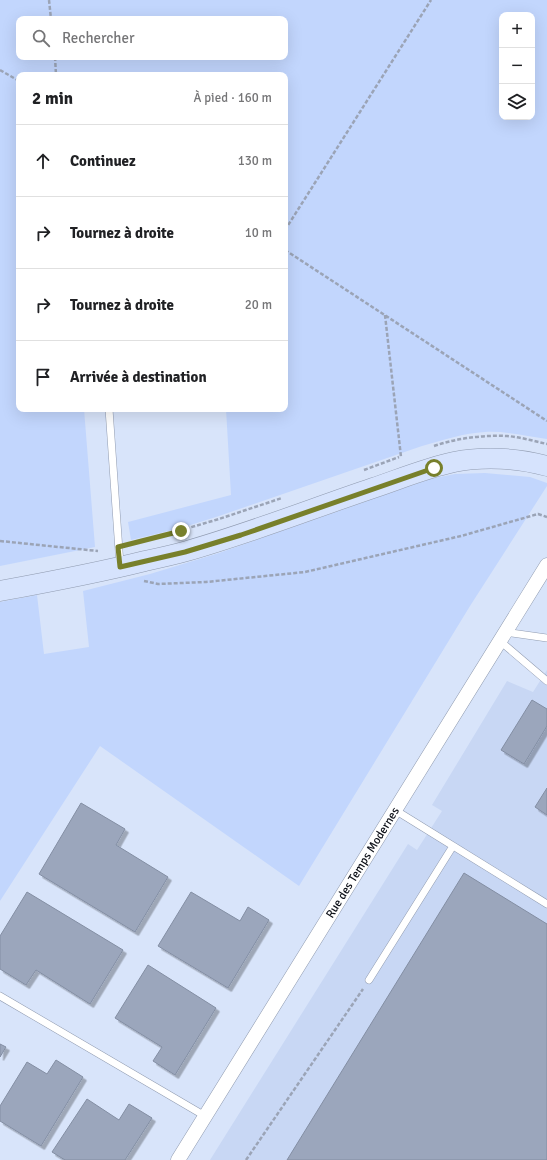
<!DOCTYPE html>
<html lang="fr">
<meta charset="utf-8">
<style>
body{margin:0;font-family:Signika,sans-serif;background:#f6f6f6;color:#202124}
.controls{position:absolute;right:12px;top:12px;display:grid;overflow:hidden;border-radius:8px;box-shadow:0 4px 16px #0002}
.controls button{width:36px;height:36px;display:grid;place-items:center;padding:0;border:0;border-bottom:1px solid #e0e0e0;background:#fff;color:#202124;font:20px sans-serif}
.stop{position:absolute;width:12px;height:12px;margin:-9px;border:3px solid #78802b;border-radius:50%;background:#fff}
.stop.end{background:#78802b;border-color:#fff;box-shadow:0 1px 4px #0008}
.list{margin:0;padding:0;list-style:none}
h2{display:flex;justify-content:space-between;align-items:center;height:52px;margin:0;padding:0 16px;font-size:17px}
h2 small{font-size:13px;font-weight:400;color:#757577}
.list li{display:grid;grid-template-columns:26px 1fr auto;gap:12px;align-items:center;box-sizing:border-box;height:72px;padding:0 16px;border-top:1px solid #e0e0e0}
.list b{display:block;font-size:15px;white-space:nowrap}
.list em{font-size:13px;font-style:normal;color:#757577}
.icon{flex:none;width:22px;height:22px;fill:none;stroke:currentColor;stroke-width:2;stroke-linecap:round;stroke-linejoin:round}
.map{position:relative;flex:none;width:547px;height:1160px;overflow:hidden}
.search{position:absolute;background:#fff;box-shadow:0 4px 16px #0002;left:16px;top:16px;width:272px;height:44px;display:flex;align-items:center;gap:10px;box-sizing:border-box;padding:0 14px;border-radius:8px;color:#757577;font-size:15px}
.panel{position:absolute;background:#fff;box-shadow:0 4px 16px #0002;left:16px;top:72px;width:272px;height:340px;border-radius:8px}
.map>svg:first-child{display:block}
.built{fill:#c8d7f4}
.green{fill:#c2d6fd;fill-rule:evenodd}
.building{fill:#9ba6bc;stroke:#838ea3;filter:url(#shadow)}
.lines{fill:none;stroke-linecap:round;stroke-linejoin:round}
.service-casing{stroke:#909bb0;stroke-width:8}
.minor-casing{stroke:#909bb0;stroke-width:15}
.secondary-casing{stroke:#909bb0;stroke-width:21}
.path{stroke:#9ba4b6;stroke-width:2.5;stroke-dasharray:4 2;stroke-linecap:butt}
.service{stroke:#fff;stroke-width:7}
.minor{stroke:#fff;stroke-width:14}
.secondary{stroke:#d6e3fd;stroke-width:20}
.route{stroke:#78802b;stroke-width:5}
.labels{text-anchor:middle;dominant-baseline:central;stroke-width:3;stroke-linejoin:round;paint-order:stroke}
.street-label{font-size:12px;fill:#0c0f17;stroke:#eaf1fe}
</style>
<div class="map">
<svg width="547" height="1160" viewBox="0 0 547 1160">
<defs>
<filter id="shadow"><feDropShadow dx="3.5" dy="3.5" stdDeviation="0" flood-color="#0004"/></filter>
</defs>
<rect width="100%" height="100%" fill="#d8e4fa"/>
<path class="built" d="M547,670V1160H210L408,844L417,850L442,811L432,805L507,681L533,692Z"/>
<path class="green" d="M0,0H547V439C527,436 506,431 485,432C464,433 443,440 422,446L219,516L181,528L131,540L128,522L231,495L226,409H285V75H19V409H84L95,547L0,566ZM502,15H532V117H502ZM19,19H285V57H19Z
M485,473L530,477L547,483V486L470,606L299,886L100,746L0,901V602L37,595L44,654L89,647L83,591L150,574L219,553L430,479L455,474Z"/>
<path class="building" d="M532,700L547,709V726L524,764L501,750Z
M547,788V815L535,807Z
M81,803L125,829L116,845L168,877L135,932L39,874Z
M464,873L547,924V1160H287Z
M27,892L123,950L90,1004L36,970L26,985L0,969V936Z
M191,892L240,921L248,907L269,920L228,988L158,946Z
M148,965L216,1008L175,1075L153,1061L162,1047L115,1018Z
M0,1044L6,1047L0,1057Z
M56,1060L83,1077L41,1146L0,1121V1106L27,1062L47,1074Z
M87,1099L119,1120L129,1104L152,1118L125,1160H65L52,1152Z"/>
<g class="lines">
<g class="service-casing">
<path id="service" d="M109,409L120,565
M505,632L547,638
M500,641L547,681
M395,810L547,904
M369,980L453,846
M0,996L205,1116"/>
</g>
<g class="minor-casing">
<g id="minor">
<path id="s1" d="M178,1160L547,565"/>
</g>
</g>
<g class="secondary-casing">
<path id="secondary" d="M0,591C49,582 97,573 145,561C159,558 173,555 187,551C250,533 311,509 373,488C400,479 426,468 454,462C484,456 518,458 547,466"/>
</g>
<path class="path" d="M49,0L51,19
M55,57L56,75
M0,70L19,81
M285,230L431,0
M285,250L547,421
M385,315L401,457
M434,446C458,438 482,435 507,436C520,437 534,441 547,444
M364,470L399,457
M151,539L219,519L282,498
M0,541L98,551
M144,581L158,584L206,582L305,572L461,536L538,514L547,517
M246,1160L363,989"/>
<use href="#service" class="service"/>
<use href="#minor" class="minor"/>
<use href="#secondary" class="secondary"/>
</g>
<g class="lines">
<path class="route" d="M181,531L118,547L120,567L185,552L241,535L434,468"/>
</g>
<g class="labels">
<g class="street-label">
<text stroke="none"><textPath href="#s1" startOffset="350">Rue des Temps Modernes</textPath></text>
</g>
</g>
</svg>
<div class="controls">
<button>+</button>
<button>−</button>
<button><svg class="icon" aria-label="layers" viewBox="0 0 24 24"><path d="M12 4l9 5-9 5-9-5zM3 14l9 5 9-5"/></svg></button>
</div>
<div class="stop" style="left:434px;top:468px"></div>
<div class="stop end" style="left:181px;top:531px"></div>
<div class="search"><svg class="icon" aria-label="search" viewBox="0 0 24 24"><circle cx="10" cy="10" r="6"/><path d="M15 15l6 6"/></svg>Rechercher</div>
<section class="panel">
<h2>2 min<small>À pied · 160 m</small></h2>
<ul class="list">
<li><svg class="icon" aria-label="ahead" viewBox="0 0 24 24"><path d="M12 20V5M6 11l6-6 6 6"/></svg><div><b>Continuez</b></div><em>130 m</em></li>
<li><svg class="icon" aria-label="right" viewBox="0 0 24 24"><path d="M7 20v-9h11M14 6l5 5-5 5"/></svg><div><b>Tournez à droite</b></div><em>10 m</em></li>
<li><svg class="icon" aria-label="right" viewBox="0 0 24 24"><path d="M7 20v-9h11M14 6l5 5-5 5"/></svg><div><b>Tournez à droite</b></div><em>20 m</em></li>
<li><svg class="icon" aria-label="arrive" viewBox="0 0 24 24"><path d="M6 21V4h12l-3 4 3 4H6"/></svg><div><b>Arrivée à destination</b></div></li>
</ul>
</section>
</div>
